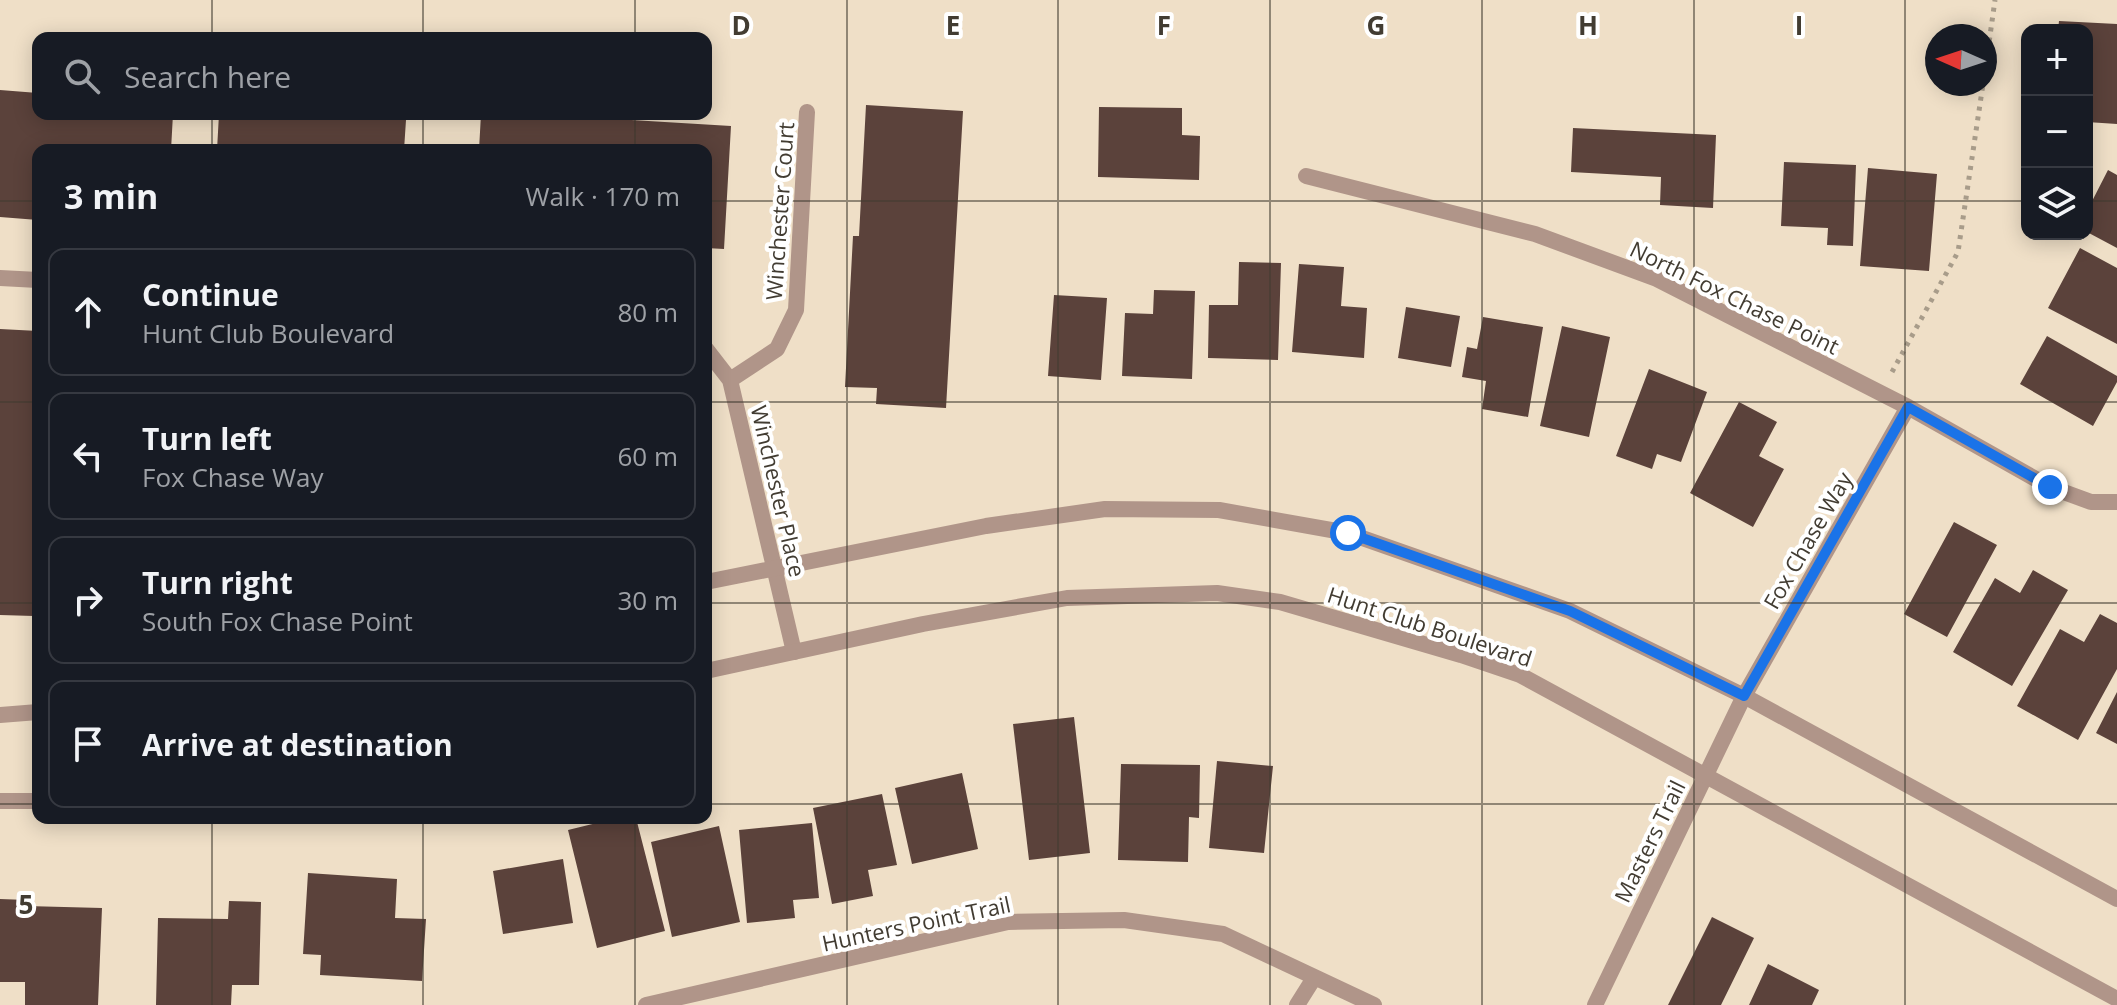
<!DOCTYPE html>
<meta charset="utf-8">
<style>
body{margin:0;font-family:"Open Sans",sans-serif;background:#20242c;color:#f1f3f6}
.controls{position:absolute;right:24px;top:24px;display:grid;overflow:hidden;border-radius:16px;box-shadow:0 4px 20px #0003}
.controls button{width:72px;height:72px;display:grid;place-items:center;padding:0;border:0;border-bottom:2px solid #363941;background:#171b24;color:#f1f3f6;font:40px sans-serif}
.compass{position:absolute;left:1925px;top:24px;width:72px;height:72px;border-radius:50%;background:#171b24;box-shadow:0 4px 20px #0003;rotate:273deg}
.stop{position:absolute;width:24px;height:24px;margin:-18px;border:6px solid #1a73e8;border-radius:50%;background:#fff}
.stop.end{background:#1a73e8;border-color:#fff;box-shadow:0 2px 8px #0008}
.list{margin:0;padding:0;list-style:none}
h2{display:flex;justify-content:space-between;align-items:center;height:104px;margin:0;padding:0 32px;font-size:34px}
h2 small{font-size:26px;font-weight:400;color:#9ea1a6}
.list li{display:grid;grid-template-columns:52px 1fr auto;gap:24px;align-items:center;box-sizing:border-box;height:128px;margin:0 16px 16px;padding:0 16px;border:2px solid #363941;border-radius:16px}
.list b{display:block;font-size:30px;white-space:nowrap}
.list p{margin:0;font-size:26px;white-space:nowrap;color:#9ea1a6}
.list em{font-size:26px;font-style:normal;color:#9ea1a6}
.icon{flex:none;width:44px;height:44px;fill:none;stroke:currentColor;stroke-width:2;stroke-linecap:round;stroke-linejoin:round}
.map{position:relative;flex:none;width:2117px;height:1005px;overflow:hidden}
.search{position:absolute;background:#171b24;box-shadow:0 4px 20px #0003;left:32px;top:32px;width:680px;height:88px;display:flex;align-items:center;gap:20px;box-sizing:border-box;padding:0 28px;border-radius:16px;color:#9ea1a6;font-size:30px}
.panel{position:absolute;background:#171b24;box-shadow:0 4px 20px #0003;left:32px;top:144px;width:680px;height:680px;border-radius:16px}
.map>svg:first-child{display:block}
.building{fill:#5b423b}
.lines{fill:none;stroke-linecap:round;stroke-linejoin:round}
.path{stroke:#a89c8a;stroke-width:5;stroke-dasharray:4 6;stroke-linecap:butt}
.minor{stroke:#b09589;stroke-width:16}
.tertiary{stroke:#b09589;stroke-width:16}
.route{stroke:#1a73e8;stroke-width:10}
.grid{fill:none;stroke:#423c32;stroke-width:2;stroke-opacity:0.55}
.labels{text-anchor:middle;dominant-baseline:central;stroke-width:8;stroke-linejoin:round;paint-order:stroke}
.street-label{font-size:22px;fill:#423c32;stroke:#fff}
.grid-label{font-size:26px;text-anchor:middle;font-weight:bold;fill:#423c32;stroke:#fff;stroke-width:8;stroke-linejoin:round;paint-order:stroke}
</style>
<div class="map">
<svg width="2117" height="1005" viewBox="0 0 2117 1005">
<rect width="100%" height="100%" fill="#efdfc7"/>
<path class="building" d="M2059,21L2117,24V124L2087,122V30H2058Z
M0,90L38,93V114H173L171,150H38V220L0,217Z
M866,105L963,111L946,408L876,404L877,388L845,387L853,236H859Z
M1099,107L1182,108V135L1200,136L1199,180L1098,177Z
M219,114H291L406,120L404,150H217Z
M481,114H532L731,126L724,249L706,248V150H479Z
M1573,128L1716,135L1713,208L1660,205L1661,177L1571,172Z
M1784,162L1856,165L1853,246L1827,245L1828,228L1781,226Z
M1868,168L1937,174L1929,271L1860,266Z
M2108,170L2117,175V248L2087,232V211Z
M2080,248L2117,268V344L2048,308Z
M1239,262L1281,263L1278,360L1208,358L1209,305H1238Z
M1299,264L1344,267L1341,306L1367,308L1364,358L1292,352Z
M1154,290L1195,291L1192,379L1122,376L1125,313L1153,314Z
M1054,295L1107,298L1101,380L1048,376Z
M1406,307L1460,316L1451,367L1398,358Z
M1483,317L1543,327L1528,417L1482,409L1486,381L1462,377L1467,347L1477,349Z
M1562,326L1610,337L1589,437L1540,426Z
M0,329L38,331V595L35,594L34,616L0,615Z
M2047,336L2117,376V382L2093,426L2020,384Z
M1649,369L1707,392L1681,462L1657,454L1652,469L1616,456Z
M1739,402L1777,422L1759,456L1784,469L1753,527L1690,493Z
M1954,522L1997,545L1947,637L1904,614Z
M2033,570L2068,590L2012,686L1953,652L1995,578L2020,593Z
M2100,614L2117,623V669L2078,740L2017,706L2060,629L2084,642Z
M2117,692V744L2096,733Z
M1074,717L1090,853L1029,860L1013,724Z
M1217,761L1273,766L1264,853L1209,848Z
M1121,764L1200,765L1199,818L1189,817L1188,862L1118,860Z
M962,773L978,849L912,864L895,788Z
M882,794L897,865L868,870L873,896L832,904L813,808Z
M617,818H636L665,931L597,948L568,830Z
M812,823L819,898L793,900L795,918L747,923L739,830Z
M719,826L740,922L672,937L651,842Z
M563,859L573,923L503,934L493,871Z
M308,873L397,879L395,918L426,919L422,981L320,975L321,955L303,954Z
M0,899L27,900L26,906L102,908L98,1005H25V982H0Z
M229,901L261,902L259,985H232L231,1005H156L158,918L228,919Z
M1712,917L1754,938L1721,1005H1668Z
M1768,964L1819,990L1812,1005H1749Z"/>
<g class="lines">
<path class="path" d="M1985,71L1995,0
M1892,372L1958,252L1983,84"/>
<path class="minor" d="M1306,176L1535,234L1657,279L1908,407L2050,487L2091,502H2117
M0,278L38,280
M706,349L730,380L794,652
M730,380L777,349L796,310L807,112
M646,1005L1008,922L1124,920L1223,934L1374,1005
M1297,1005L1314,978
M1595,1005L1744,696L1908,407"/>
<path class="tertiary" d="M706,582L986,526L1105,509L1219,510L1348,533L1570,611L1744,696L2117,899
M706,671L923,624L1067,598L1217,593L1280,602L1461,655L1520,675L2117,999
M0,715L38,712
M0,801H38"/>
</g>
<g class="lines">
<path class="route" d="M1348,533L1570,611L1744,696L1908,407L2050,487"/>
</g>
<path class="grid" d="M212,0V38M423,0V38M635,0V38M847,0V1005M1058,0V1005M1270,0V1005M1482,0V1005M1694,0V1005M1905,0V1005M212,114V150M423,114V150M635,114V150M0,201H38M706,201H2027M2087,201H2117M0,402H38M706,402H2117M0,603H38M706,603H2117M0,804H38M706,804H2117M212,818V1005M423,818V1005M635,818V1005"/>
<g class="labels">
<g class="street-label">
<text transform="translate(779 211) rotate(-86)">Winchester Court</text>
<text transform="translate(1735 297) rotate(26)">North Fox Chase Point</text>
<text transform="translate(779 491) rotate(77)">Winchester Place</text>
<text transform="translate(1807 540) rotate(-60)">Fox Chase Way</text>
<text transform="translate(1430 626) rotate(18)">Hunt Club Boulevard</text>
<text transform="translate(1649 841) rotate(-64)">Masters Trail</text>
<text transform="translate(916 923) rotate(-12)">Hunters Point Trail</text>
</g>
</g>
<g class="grid-label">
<text x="741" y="35">D</text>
<text x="953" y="35">E</text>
<text x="1164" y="35">F</text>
<text x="1376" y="35">G</text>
<text x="1588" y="35">H</text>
<text x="1799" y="35">I</text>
<text x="26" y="914">5</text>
</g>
</svg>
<div class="controls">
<button>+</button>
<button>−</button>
<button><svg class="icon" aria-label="layers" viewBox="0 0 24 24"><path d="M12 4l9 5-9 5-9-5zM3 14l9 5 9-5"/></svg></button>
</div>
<svg class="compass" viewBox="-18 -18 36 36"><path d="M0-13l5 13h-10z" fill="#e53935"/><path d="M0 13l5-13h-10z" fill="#9ea1a6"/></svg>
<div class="stop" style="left:1348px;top:533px"></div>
<div class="stop end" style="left:2050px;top:487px"></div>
<div class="search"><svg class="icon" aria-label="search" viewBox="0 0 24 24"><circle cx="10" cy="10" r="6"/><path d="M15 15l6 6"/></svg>Search here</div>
<section class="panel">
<h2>3 min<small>Walk · 170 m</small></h2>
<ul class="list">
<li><svg class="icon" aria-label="ahead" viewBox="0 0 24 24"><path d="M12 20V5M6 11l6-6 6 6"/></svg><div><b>Continue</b><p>Hunt Club Boulevard</p></div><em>80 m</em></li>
<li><svg class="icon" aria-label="left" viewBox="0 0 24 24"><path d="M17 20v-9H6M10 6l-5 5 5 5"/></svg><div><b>Turn left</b><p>Fox Chase Way</p></div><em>60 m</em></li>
<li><svg class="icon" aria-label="right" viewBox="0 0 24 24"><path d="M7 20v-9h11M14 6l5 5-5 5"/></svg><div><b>Turn right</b><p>South Fox Chase Point</p></div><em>30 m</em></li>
<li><svg class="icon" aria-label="arrive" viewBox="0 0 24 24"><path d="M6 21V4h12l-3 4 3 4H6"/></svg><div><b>Arrive at destination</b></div></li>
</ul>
</section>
</div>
